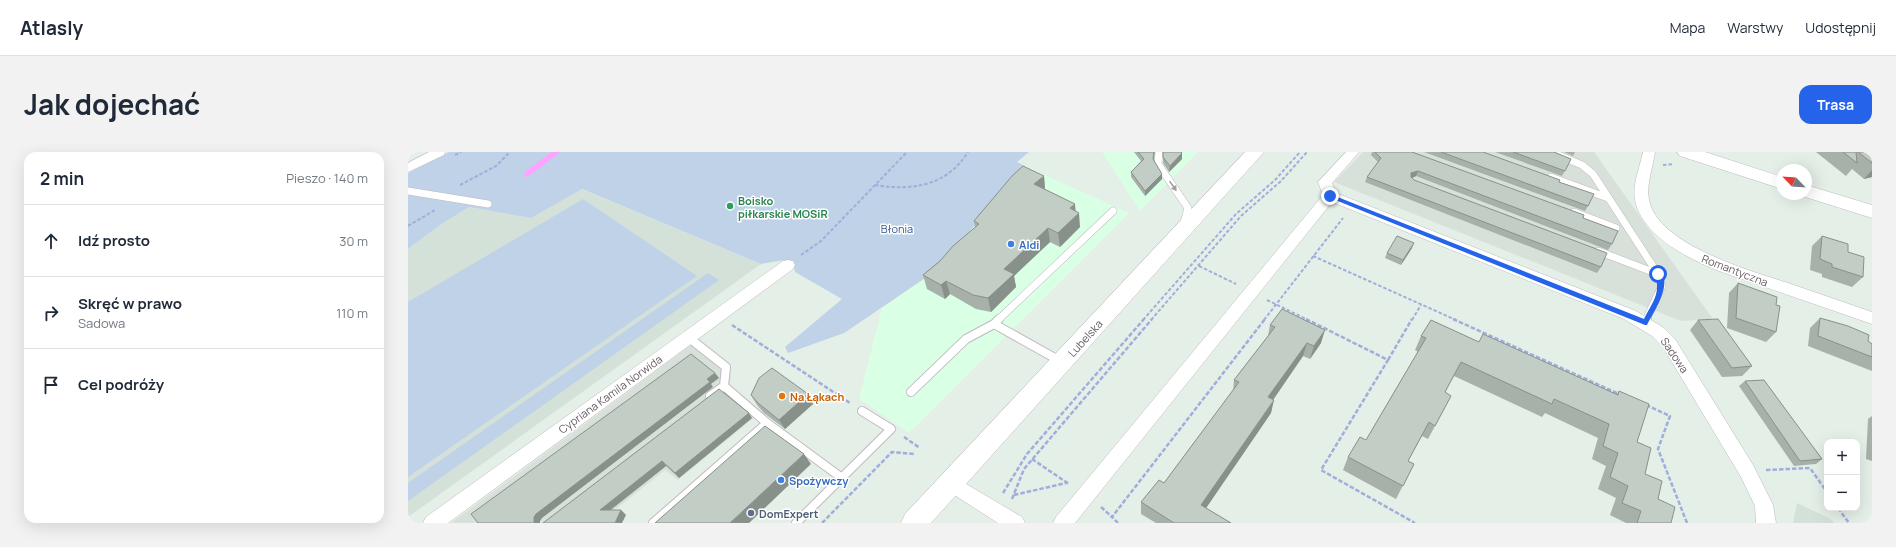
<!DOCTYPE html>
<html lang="pl">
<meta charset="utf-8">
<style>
body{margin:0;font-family:Manrope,sans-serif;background:#f2f2f3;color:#1f2937}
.controls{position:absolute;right:12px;bottom:12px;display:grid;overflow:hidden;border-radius:8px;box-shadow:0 4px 16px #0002}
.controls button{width:36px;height:36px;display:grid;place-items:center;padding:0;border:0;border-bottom:1px solid #e0e1e3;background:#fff;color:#1f2937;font:20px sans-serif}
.compass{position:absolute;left:1368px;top:12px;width:36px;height:36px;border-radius:50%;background:#fff;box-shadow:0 4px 16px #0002;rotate:295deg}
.stop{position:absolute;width:12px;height:12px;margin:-9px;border:3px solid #2563eb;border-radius:50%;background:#fff}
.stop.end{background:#2563eb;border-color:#fff;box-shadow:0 1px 4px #0008}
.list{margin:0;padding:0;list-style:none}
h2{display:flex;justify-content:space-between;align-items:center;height:52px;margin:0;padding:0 16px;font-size:17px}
h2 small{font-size:13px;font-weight:400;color:#747a83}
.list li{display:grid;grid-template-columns:26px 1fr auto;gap:12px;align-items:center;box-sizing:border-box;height:72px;padding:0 16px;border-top:1px solid #e0e1e3}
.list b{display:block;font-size:15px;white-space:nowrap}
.list p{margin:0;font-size:13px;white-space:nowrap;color:#747a83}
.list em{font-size:13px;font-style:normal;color:#747a83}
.icon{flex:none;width:22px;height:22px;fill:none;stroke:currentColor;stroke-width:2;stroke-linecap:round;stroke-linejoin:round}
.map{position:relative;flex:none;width:1464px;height:371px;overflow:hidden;border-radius:12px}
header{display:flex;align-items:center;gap:24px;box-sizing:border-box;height:56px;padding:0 20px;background:#fff;border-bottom:1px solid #e0e1e3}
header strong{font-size:19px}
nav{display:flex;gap:22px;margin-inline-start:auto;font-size:14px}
.intro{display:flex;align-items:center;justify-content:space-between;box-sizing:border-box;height:96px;padding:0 24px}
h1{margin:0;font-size:28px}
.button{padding:10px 18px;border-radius:12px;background:#2563eb;color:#fff;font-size:14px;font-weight:700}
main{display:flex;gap:24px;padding:0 24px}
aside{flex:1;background:#fff;border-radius:12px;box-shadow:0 4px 16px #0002}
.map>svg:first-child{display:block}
.commercial{fill:#d9ffe4}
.industrial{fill:#d8e0da}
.education{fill:#d4e1d9}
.green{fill:#bfd2e8}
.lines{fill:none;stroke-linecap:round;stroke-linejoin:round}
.stream{stroke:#fca4ff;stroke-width:5.5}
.lane-far1-casing{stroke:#c1b9bf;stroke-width:8}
.lane-casing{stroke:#c1b9bf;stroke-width:10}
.street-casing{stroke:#c1b9bf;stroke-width:1}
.secondary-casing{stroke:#c3b9c1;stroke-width:1}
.path-far1{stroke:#a1addb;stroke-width:2;stroke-dasharray:3.5 2;stroke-linecap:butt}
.path{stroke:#a1addb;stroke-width:2.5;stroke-dasharray:4.5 2;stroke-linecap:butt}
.lane-far1{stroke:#fff;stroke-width:7}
.lane{stroke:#fff;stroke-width:8}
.street{fill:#fff;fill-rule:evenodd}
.secondary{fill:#fff;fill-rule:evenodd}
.wall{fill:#a7b0a9}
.shaded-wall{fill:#88908a}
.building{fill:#c2cdc5;stroke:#88908a}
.oneway{fill:#a39da2}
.route{fill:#2563eb}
.leisure-dot{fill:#2e9e5b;stroke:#fff;stroke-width:1.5}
.shop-dot{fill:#3f7fe0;stroke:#fff;stroke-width:1.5}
.food-dot{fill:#e8710a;stroke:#fff;stroke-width:1.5}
.service-dot{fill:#5c6f8a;stroke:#fff;stroke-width:1.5}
.labels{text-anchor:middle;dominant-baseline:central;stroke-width:3;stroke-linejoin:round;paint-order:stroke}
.leisure-label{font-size:11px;font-weight:bold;fill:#27864d;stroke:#fff;text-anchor:start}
.park-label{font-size:11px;fill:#32598e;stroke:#fff}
.shop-label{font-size:11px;font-weight:bold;fill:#366cbe;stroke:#fff;text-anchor:start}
.street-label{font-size:11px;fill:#655c64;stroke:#fff}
.food-label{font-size:11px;font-weight:bold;fill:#c56008;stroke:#fff;text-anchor:start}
.service-label{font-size:11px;font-weight:bold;fill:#4e5e75;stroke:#fff;text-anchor:start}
</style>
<header>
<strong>Atlasly</strong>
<nav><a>Mapa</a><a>Warstwy</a><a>Udostępnij</a></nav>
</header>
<div class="intro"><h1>Jak dojechać</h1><a class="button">Trasa</a></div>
<main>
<aside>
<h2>2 min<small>Pieszo · 140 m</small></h2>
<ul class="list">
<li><svg class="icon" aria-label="ahead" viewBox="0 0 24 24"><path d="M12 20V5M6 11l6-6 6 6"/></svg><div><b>Idź prosto</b></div><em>30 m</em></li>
<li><svg class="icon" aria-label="right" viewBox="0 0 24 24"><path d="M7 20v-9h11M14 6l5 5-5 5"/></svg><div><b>Skręć w prawo</b><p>Sadowa</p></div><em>110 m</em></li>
<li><svg class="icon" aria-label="arrive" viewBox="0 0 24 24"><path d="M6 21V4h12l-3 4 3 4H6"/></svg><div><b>Cel podróży</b></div></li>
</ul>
</aside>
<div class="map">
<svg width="1464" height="371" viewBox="0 0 1464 371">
<rect width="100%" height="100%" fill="#e4efe7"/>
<path class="commercial" d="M694,0H790L732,59Z
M617,14L721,61L501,281L451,247L474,156L529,118Z"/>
<path class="industrial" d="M955,0H1186L1305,167L1273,169L926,30Z
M283,193L323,223L320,242L348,264L270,328L257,318L190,371H43Z"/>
<path class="education" d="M173,37L353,112L0,365V97L32,73L61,55L123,66Z
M1389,351L1423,367L1426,371H1385Z"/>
<path class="green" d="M41,0H621L609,10L617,14L529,118L436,181L380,201L377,195L434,147L387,120L386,115L376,108L353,112L174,37L123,66L61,55L32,73L0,97V21Z
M175,47L289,124L0,325V150Z
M300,121L311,128L0,349V331Z"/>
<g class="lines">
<path class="stream" d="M119,22L148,0"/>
<g class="lane-far1-casing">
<path id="lane-far1" d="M751,0L750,12L780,56L776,71
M1143,0L1174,13L1185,22L1250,122L1254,134L1238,168
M1143,25L1200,46
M0,39L80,52
M1166,60L1208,76
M1190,99L1250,122
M590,168L705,59"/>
</g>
<g class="lane-casing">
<path id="lane" d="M1237,171L1239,167
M586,172L654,210
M280,185L318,215L316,234L302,244
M316,234L359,271L434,326
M503,240L558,187L586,172L591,167
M245,371L359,271
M388,371L483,277L454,259"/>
</g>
<g class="street-casing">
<path id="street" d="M21,0H37L36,3L0,20V11Z
M938,0H951L924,31L928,41L1228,159L1256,176L1267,187L1345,313L1365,353L1368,371H1348L1347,354L1333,325L1255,195L1244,184L1216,167L924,50L667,371H645L648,365L915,43L910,30Z
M1235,0H1247C1245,15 1238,33 1241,48C1250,93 1343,119 1380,131C1408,141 1436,150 1464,160V172L1311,119C1281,107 1234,84 1227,48C1224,33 1232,15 1235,0Z
M380,108L385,109L387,113L385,117L40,371H15L18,365L375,109Z
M543,323L614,365L617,371H590L537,337L534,331L537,325Z"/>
</g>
<g class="secondary-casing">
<path id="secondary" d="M837,0H856L523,371H493L497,362Z
M1269,0H1297L1374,25V37L1272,4Z
M1398,33L1464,53V66L1391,43V42H1398Z"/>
</g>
<path class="path-far1" d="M47,3L53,0
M1255,13L1266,12
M1379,15L1390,18
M52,33L88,14L102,0
M467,33C504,39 539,34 560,0
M0,74L27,58
M393,103L413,89L499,0
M905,104L1048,168
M791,114L828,132
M859,148L900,168
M735,168L828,62L867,28L892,0
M743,168L833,64L873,29L899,0
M856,168L935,66
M1004,168L1013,153"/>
<path class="path" d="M898,167L980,208L913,318L1007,371
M1045,167L1211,242
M324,173L442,251
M980,208L1004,167
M1238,253L1262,264L1250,297L1279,371
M496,285L512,296
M624,307L661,332
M1358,318L1402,316L1419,340
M595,341L619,302L736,167
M606,343L658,331
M604,347L616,317L744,167
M693,355L704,365
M1430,356L1441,371
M414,371L484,300L506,302
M710,371L704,365L857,167"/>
<use href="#lane-far1" class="lane-far1"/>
<use href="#lane" class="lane"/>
<use href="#street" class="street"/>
<use href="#secondary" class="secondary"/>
</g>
<path class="wall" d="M726,0H747L746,8L754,27L737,44L723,25V20L733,9Z
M755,0L774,1V7L761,20L755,11Z
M964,0H1004L1175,66L1204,92L1200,98L1008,24L1004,26L1006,28L1193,115L1189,121L957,30L959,25L970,10L963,3Z
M1016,0H1075L1151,30L1180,54L1177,59Z
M1087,0H1146L1163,7L1154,24Z
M1156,0H1167L1165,4Z
M1408,0H1464V25L1456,27L1444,17L1438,24Z
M636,24L637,37L668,59L672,75L652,95L642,90L606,124L608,135L583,160L568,157L542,142L537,147L519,137L515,123L532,109L567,75L566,69Z
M1414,84L1440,100L1455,125L1444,135L1414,125V122L1402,118L1404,94Z
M1004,96L993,113L977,106L979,101Z
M1330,131L1368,153V180L1358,190L1319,176L1321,141Z
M1412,166L1460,189L1464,192V219L1400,194L1402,176Z
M1290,168L1344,214L1334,224L1314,225L1282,178Z
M862,173L913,191L902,207L895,204L865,248L863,261L798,356L823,371H748L733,362V350L756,331L825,239L826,228L860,184Z
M1013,184L1071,190L1209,242L1211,239L1229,290L1237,322L1263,371H1218L1202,363L1208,346L1190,337L1198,314L1184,307L1190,286L1137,261L1134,265L1046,224L1037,240L1043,244L1020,287L1014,284L1000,309L1006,312L988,347L935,318L940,305L958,288L1010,200L1007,198Z
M1337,229L1414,307L1408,312L1386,314L1331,234Z
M400,242L405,252L377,277L356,261L349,253L343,243Z
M1464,264V309L1458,307L1460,267Z
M344,266L271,326L258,314L203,358H213L218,363L135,371Z"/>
<path class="shaded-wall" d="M774,1V7L761,20L762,14Z
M1464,18V25L1456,27Z
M1010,19L1008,24L1002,27L1003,21Z
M754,22V27L737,44V39Z
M636,24L637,38L626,32Z
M667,52L668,64L671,61L672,75L652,95L650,81L662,56Z
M640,76L642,90L606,124L608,135L583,160L580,146L596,117Z
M1006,91L1004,96L993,113L995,108Z
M538,129L542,142L537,147L533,133Z
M917,178L913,191L902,207L906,194Z
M899,191L895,204L858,258L860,245Z
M307,221L311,226L303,232L305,235L134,366L132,369V371H128L126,370V365L128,362Z
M400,242L405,252L377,277L371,268Z
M866,248L863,261L792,365L793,353Z
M341,261L344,266L271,326L267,321Z
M396,302L403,312L341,371H322Z
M254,309L258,314L197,362L192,358Z
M213,358L218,363L214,371H207Z"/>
<path class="building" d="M730,0H746L745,7L754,22L737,39L723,20L736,7Z
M755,0H773L774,1L762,14L755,5Z
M967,0H1004L1176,63L1175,66L1210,79L1204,92L1010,19L1003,21V25L1006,28L1199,101L1193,115L959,25L973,6Z
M1033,0H1075L1152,28L1151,30L1186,42L1180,54Z
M1105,0H1146L1163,7L1157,19Z
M1435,0H1448L1449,11Z
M1450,0H1464V11Z
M615,14L636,24L626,32L667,52L662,56L671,61L650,81L640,76L596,117L606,122L580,146L565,143L538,129L533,133L515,123L532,109L545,94L571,72L566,69L604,24Z
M989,84L1006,91L995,108L979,101Z
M1414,84L1440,92V100L1456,105L1455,125L1424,115V112L1412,107Z
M1330,131L1369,145L1368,153L1372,154L1368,180L1328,166Z
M874,157L917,178L906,194L899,191L860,245L866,248L793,353L823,371H766L733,350L751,328L756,331L831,230L826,228L867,175L862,173Z
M1412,166L1440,174L1461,183L1460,189L1464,192V205L1410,184Z
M1310,167L1344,214L1324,216L1290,168Z
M1023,168L1071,190L1075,182L1210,243L1211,239L1241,252L1229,290L1243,296L1237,322L1254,329L1250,347L1267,355L1263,371H1229L1233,359L1214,351L1220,334L1202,325L1210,301L1195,294L1201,272L1146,247L1144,252L1053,210L1037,240L1043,244L1027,274L1021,270L1000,309L1006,312L995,334L940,305L952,285L958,288L1018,186L1013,184Z
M283,202L307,221L299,227L302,230L128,362L126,365V370L128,371H70L63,362Z
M364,216L400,242L371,268L350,251L343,243L351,226Z
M1356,228L1414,307L1392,309L1337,229Z
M311,237L341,261L267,321L254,309L192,358H213L207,371H135Z
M357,274L396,302L322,371H247Z"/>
<defs><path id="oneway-solid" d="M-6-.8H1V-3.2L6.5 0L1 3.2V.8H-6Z"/></defs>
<use class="oneway" href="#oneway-solid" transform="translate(765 34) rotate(55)"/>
<path class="route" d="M922,42L1236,167C1245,149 1253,142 1247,122L1250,119C1267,129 1245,161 1239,173H1237L920,45L919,44Z"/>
<circle class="leisure-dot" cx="322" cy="54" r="4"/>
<g class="shop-dot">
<circle cx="603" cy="92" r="4"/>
<circle cx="373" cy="328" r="4"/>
</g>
<circle class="food-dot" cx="374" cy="244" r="4"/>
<circle class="service-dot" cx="343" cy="361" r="4"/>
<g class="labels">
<g class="leisure-label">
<text x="330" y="48">Boisko<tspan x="330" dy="13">piłkarskie MOSiR</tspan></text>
</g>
<g class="park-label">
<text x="489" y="76">Błonia</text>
</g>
<g class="shop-label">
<text x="611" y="92">Aldi</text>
<text x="381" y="328">Spożywczy</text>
</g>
<g class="street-label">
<text transform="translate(1327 118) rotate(21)">Romantyczna</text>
<text transform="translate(677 186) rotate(-48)">Lubelska</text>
<text transform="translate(1267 203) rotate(56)">Sadowa</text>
<text transform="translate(202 242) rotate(-36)">Cypriana Kamila Norwida</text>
</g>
<g class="food-label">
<text x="382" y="244">Na Łąkach</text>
</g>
<g class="service-label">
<text x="351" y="361">DomExpert</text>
</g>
</g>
</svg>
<div class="controls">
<button>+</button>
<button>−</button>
</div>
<svg class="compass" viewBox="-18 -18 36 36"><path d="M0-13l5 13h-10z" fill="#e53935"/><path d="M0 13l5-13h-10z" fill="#747a83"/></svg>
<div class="stop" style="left:1250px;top:122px"></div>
<div class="stop end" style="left:922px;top:44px"></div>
</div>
</main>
